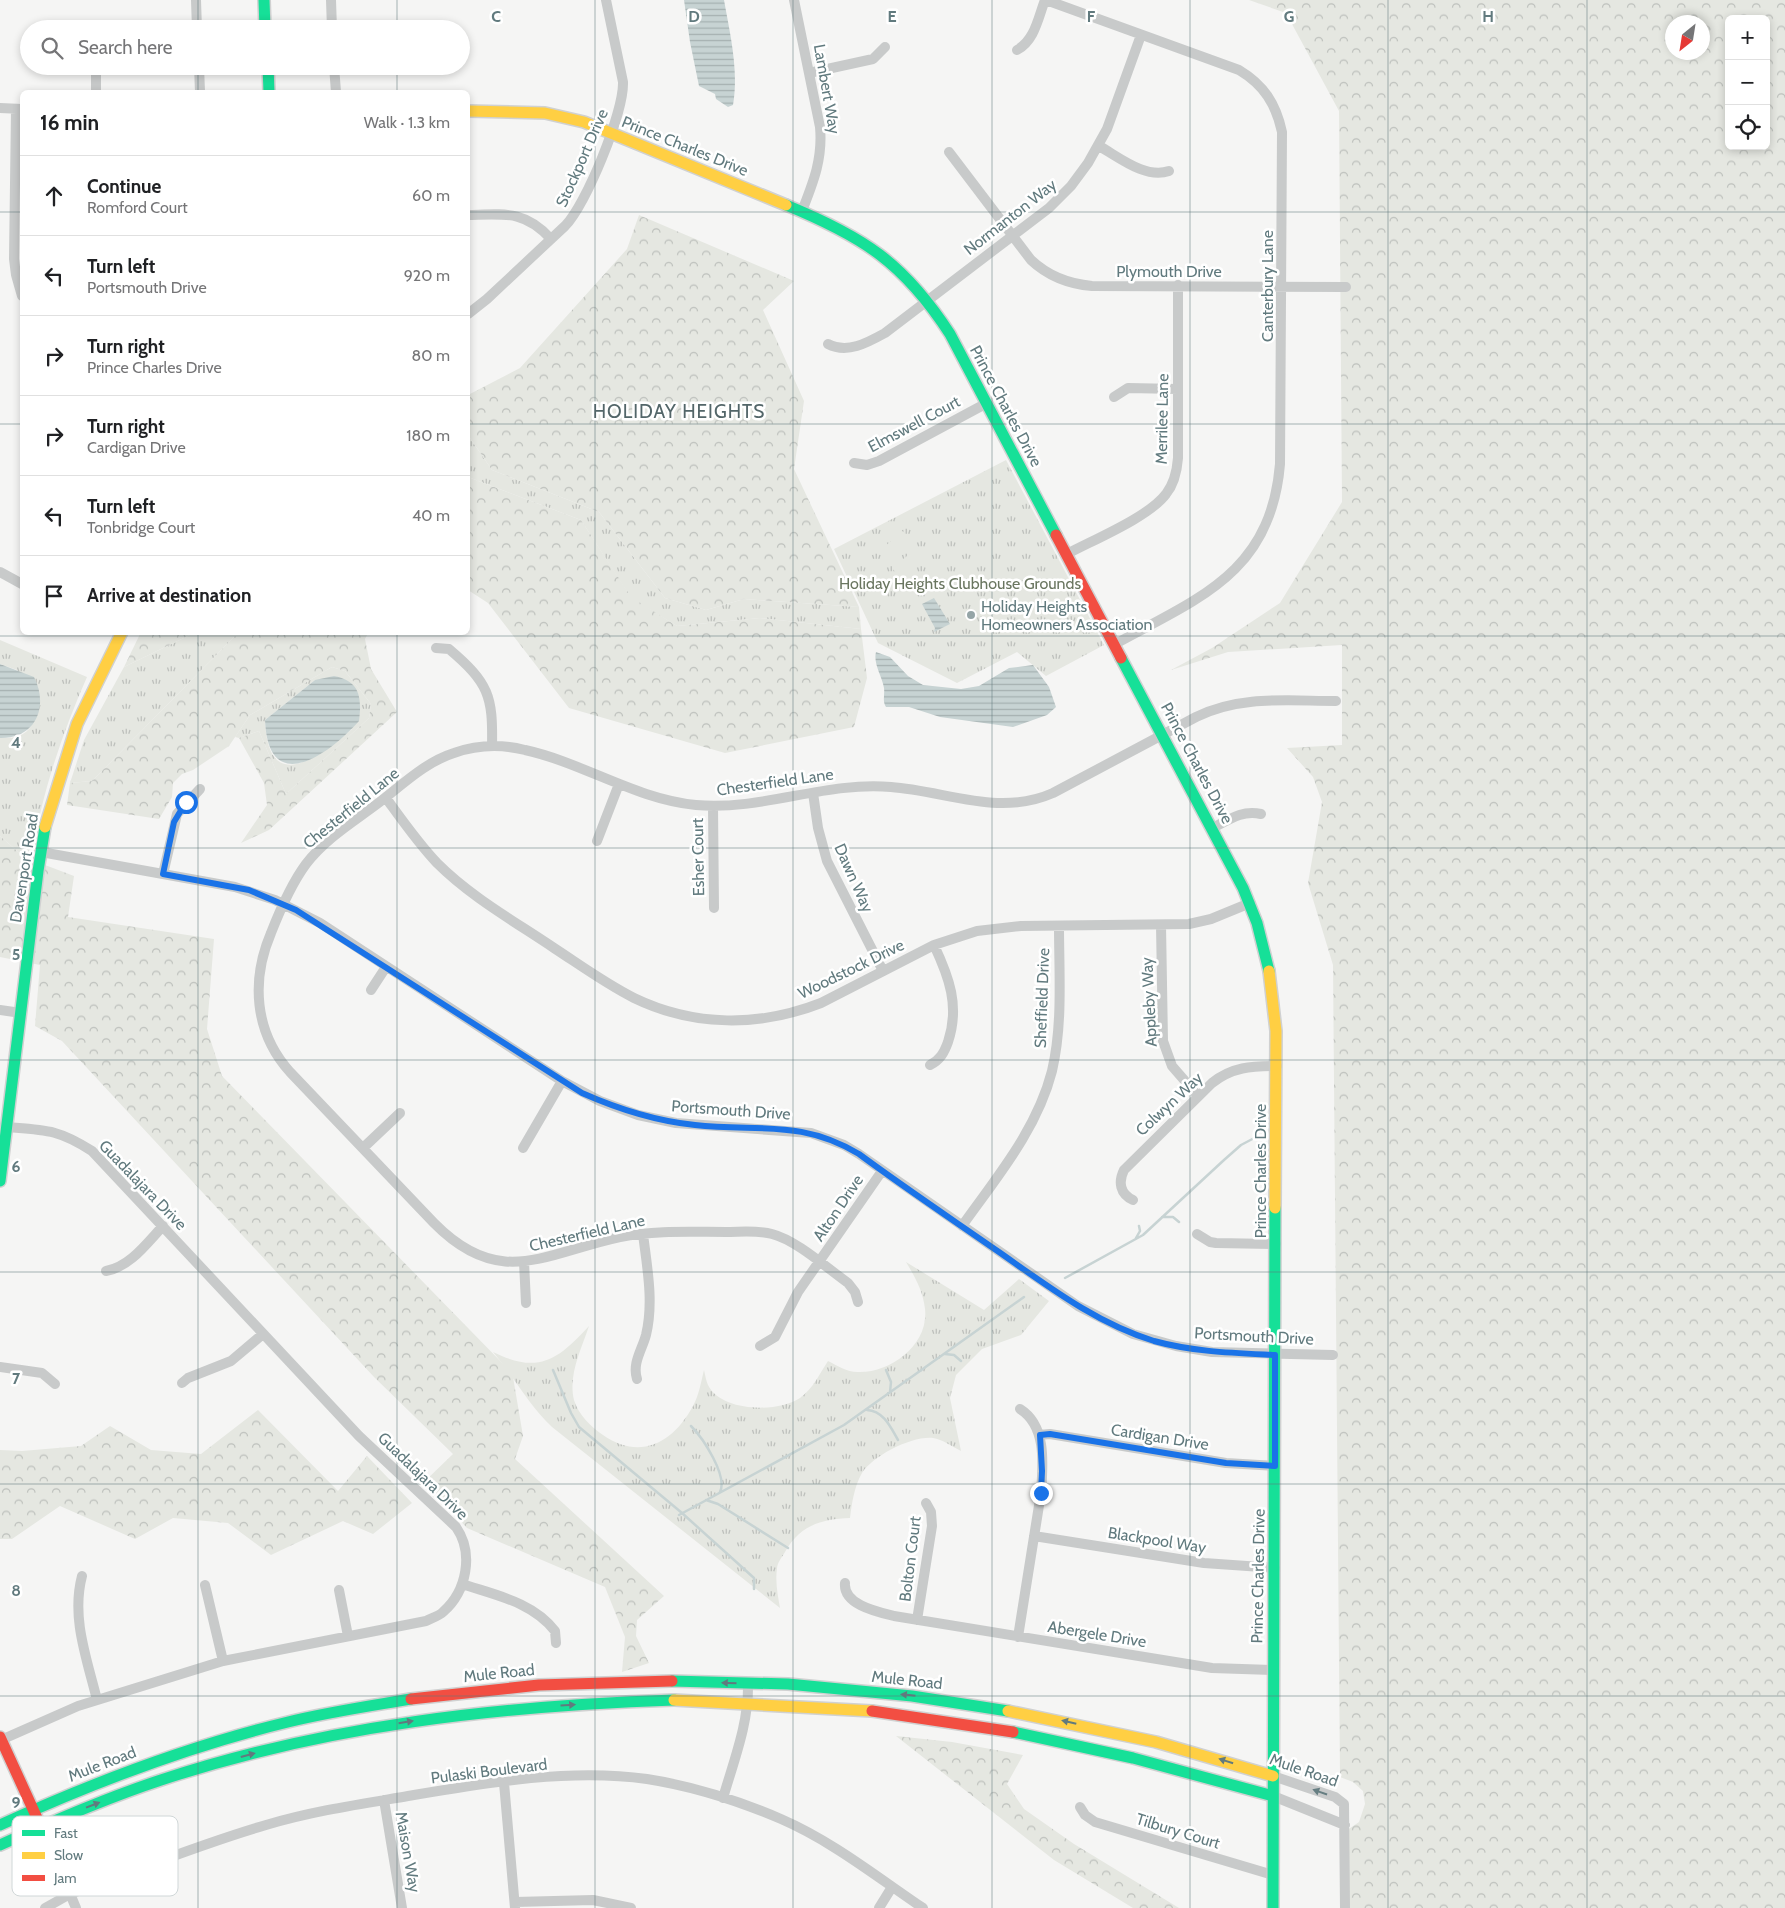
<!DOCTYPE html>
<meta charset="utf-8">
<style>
body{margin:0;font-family:Cabin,sans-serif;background:#f2f2f2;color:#202124}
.controls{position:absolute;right:15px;top:15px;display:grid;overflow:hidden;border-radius:8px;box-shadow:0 2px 8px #0003}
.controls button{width:45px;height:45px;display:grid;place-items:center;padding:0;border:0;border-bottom:1px solid #e0e0e0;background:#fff;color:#202124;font:25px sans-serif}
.compass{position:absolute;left:1665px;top:15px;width:45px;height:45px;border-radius:50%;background:#fff;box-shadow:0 2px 8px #0003;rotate:210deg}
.stop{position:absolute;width:15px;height:15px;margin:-11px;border:4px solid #1a73e8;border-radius:50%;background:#fff}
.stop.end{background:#1a73e8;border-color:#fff;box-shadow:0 1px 5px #0008}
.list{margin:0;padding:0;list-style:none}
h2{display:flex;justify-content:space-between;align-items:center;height:65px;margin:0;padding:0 20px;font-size:21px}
h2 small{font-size:16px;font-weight:400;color:#757577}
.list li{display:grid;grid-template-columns:32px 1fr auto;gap:15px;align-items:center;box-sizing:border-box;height:80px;padding:0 20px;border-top:1px solid #e0e0e0}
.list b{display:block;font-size:19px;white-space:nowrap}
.list p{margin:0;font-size:16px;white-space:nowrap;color:#757577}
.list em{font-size:16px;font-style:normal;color:#757577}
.icon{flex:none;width:28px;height:28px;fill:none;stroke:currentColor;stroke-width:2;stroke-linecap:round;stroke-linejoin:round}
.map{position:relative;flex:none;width:1785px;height:1908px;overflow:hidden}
.search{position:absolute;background:#fff;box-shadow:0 2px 8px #0003;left:20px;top:20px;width:450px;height:55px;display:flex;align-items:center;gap:12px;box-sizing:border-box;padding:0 18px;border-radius:28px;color:#757577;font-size:19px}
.panel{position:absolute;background:#fff;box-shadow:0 2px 8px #0003;left:20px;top:90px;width:450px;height:545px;border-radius:8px}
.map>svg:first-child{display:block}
.grass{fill:url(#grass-tufts);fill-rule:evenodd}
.forest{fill:url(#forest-crowns);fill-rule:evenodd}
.garden{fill:#e5e7e1}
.water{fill:url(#water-rules)}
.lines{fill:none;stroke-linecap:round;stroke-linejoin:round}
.stream{stroke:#c7d3d3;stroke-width:2.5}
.fast-casing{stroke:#d0d1d1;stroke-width:14}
.slow-casing{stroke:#d0d1d1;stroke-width:14}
.jam-casing{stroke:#d0d1d1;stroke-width:14}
.street{stroke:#c8caca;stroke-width:10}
.fast{stroke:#16e098;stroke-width:11}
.slow{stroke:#ffcf43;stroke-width:11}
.jam{stroke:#f24e42;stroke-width:11}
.oneway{fill:#617a7e}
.oneway2{fill:#667e82}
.route{stroke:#1a73e8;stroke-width:6}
.grid{fill:none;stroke:#617a7e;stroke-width:1;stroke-opacity:0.55}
.poi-dot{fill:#95a5a7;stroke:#fff;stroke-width:2}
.labels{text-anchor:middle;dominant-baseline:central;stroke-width:5;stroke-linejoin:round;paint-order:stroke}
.street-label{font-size:16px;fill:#617a7e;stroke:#fff}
.park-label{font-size:16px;fill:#6a7660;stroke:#fff}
.poi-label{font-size:16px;fill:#617a7e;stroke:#fff;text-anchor:start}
.quarter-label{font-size:19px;letter-spacing:1px;fill:#536669;stroke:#fff}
.key{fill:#fff;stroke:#d0d7d8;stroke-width:1}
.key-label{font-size:14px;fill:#617a7e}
.grid-label{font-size:16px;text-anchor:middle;font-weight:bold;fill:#617a7e;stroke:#fff;stroke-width:5;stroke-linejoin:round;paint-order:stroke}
</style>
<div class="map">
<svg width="1785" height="1908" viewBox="0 0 1785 1908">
<defs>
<pattern id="grass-tufts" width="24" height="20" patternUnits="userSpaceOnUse" patternTransform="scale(1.25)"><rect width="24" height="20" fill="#e5e7e1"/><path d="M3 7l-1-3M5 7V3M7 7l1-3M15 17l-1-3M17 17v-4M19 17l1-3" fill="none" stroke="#bdc0bc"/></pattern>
<pattern id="forest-crowns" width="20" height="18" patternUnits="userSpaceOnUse" patternTransform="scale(1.25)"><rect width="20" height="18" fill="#e5e7e1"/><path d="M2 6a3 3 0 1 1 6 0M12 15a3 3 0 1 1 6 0" fill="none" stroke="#bdc0bc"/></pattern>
<pattern id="water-rules" width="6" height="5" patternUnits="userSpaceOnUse" patternTransform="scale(1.25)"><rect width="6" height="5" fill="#c7d3d3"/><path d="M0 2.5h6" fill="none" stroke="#a5b0b0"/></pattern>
</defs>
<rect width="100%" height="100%" fill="#f5f5f4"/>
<path class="grass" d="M468,435L492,470L599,512L665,598L706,610L744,599L859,607L861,629L760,618L677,626L631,598L581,520L468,477Z
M1006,460L1104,645L1046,676L1017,652L957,683L878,643L834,549Z
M194,633H238L92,781L70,783L84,740L124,667Z
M0,640L87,677C61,736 41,796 31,860L24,857L0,836V738C25,739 31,731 39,708L17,670L0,664Z
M332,667L345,671L371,704L369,718L286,794L259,731L239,738L235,737L250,715ZM315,680L352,729C318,757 268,797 265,720Z
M906,1262L984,1310L1019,1279L1049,1301L1021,1335L982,1349L956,1375L950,1398L961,1451C953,1447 942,1439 933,1438C911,1436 873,1456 862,1473C854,1487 852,1503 850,1518C822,1519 800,1525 785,1552C782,1557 777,1563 777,1569C775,1582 778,1596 780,1608L552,1427C529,1405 514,1377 493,1352C538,1374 557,1361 589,1326C581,1350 568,1375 574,1400C578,1414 592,1428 603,1435C640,1461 673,1443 693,1406C699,1395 701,1382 704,1370C705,1374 706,1381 708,1385C721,1412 778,1413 800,1398C813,1389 820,1373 828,1361C838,1366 848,1373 860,1372C892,1372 929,1344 925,1309C923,1291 915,1277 906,1262Z"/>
<path class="forest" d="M1249,0H1785V1908H1341L1340,1835L1359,1822L1365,1804L1363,1791L1353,1782L1340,1777L1333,965L1308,883L1322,802L1313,777L1287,748L1342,745V645L1228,652L1171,670L1212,648L1280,603L1342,502L1339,111L1286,13ZM1729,19H1766V146H1729ZM1672,22H1702V52H1672Z
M639,215L794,281L763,310L804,401L794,469L859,607L744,599L706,610L665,598L599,512L492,470L468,435V395L520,368L627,249Z
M468,477L581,520L631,597L677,626L760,618L861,629L867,678L854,727L725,753L569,708L488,603L468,590Z
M141,632H194V633L124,667Z
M238,633H368L365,639L371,669L397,712L269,830L241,843L267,805L264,783L239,738L259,731L286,794L369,718L371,704L345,671L332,667L250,715L229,746L193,770L182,774L173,783L172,797L159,819L67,805L70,783L92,781Z
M0,836L24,857L74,876L68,917L214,939L207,1029L222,1076L510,1371L513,1377L523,1436L515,1459L664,1596L637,1620L636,1636L649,1663L622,1672L625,1637L605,1587L467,1528L424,1482L453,1454L374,1377L62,1041L35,1026L40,965L0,957Z
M258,1410L338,1491L367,1456L412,1503L373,1534L343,1521L271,1555L228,1523L173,1518L135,1539L60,1506L12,1539H0V1450L22,1451L81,1446L110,1426L151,1450L201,1454Z
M896,1736L952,1742L1023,1755L1007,1784L1024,1809L1074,1844L1179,1908H1133L1054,1860Z"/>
<path class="garden" d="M903,531L913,543L888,563L878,552Z
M917,548L926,559L902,580L892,568Z"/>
<path class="water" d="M684,0H724C730,34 739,70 733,105L728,107L716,99L715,94L699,86L690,42Z
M934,598L950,624L934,632L935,628L922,604Z
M876,652L890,657L908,676L923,685L961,689L979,686L1009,668L1033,665L1049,687L1056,707L1047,715L1013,727L940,717L909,707H886C882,701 885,695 884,688C882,676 873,664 876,652Z
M0,664L34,677C49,706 36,739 0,738Z
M334,676C360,681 362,697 359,721C329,755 268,798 265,720L315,680Z"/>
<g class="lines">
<path class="stream" d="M1162,1217H1173L1179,1222
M1136,1238L1140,1231L1139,1226
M1065,1278L1143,1235L1224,1160L1241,1145L1258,1136
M945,1354L954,1355L961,1361
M553,1370L571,1413L579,1427L682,1513L754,1578V1589
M886,1370L891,1382L890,1392
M867,1410C884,1411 891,1428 898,1440
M691,1426C703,1438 728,1476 720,1492
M706,1500L718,1504L788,1548
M679,1515L844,1425L1024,1297"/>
<g class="fast-casing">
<path id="fast" d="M264,0L265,29
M268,66L269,92
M786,205C864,237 904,263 950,334L1056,535
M1121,658L1243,888L1257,923L1269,971
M0,1181L38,871L45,827
M672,1681L788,1684L912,1696L1008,1711
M1013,1732L1133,1758L1273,1796
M0,1825C92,1783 189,1746 288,1722C328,1712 370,1706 411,1699
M0,1845C53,1821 106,1798 161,1780C327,1725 500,1706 674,1700
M1273,1908L1275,1208"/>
</g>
<g class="slow-casing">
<path id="slow" d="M468,111L545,113L584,122L786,205
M45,827L77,724L122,632
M1269,971L1276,1031L1275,1208
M674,1700L872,1711
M1008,1711L1156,1742L1273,1776"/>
</g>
<g class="jam-casing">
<path id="jam" d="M1056,535L1121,658
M411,1699L539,1685L672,1681
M872,1711L1013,1732
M0,1737L37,1818"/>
</g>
<path class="street" d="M196,0L197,29
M331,0L332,29
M794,0L820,127C823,159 813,183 802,211
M1046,0L1239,70C1264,85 1276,104 1282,132L1280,464C1271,573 1199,598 1115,644
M1017,50C1035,40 1038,18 1045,0
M96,66V92
M199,66L200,92
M334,66L336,92
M809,73L873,59L885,47
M0,108L22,109
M16,109L14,259L16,275L22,296
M1099,146C1119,157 1145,179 1169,171
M949,152L1031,260C1048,276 1069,284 1092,286L1346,287
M468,215C504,214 525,210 551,239
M468,314L487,299L565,226C586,205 624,112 623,82L606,0
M828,344C847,354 867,343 885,333L1049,208L1071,186L1088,163L1107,129L1141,35
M1114,397L1128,388L1178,389
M854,463L867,465L879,461L987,403
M1067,554C1093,540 1149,517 1166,494C1174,484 1177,471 1178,458V285
M0,572L22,584
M436,648L449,649C489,683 493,696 492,746
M813,793L818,828L827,861L883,971
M386,798C402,820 418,843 437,863C471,897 514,921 554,948C580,965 606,984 634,998C694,1027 760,1027 821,1003L934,945L977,931L1021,926L1189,924L1211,919L1250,903
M713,806L714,908
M1213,828C1230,819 1242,810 1261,814
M597,841L619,784
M41,852L235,887L275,900L320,923L562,1081L600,1101L638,1115L676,1123L811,1133L844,1145L859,1154L1078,1306L1133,1334L1176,1346L1212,1352L1333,1355
M163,874L177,814L200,789
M1161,925L1163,1041L1172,1066L1198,1096
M371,990L386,967
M0,1010L21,1013
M930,1065C940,1060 944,1053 948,1042C960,1006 949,977 934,945
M363,1148L400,1113
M523,1148L562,1081
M1133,1200C1120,1194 1118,1182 1124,1170L1212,1083C1232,1067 1251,1066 1277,1066
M962,1226C996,1178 1037,1130 1052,1071C1063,1024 1059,974 1059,926
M1197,1234L1210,1242L1216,1243L1276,1244
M524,1262L526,1303
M106,1271C130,1267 147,1243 163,1226
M858,1302L855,1292L848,1283C827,1268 796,1240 772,1234C757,1230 741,1232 726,1232C691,1232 655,1230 620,1237C545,1253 500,1290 434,1223L290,1072C254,1032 251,980 271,933C280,910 292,883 306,864C325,839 353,822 377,804C401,786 425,762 454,753C477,745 501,744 525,750C584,763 635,799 696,805C762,811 826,781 891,787C946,791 999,817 1053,793L1196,717C1240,695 1288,701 1336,701
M760,1346L775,1337L798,1292L882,1171
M0,1367L42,1373L55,1384
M637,1379C632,1363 642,1350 646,1335C654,1302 647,1267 643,1234
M182,1383L188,1378L231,1361L263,1334
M1039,1435L1050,1434L1226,1463L1275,1466
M1034,1536L1204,1563L1275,1568
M82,1576C71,1618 87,1659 97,1700
M845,1583C843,1605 878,1612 894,1616L1212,1668L1273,1670
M462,1584C495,1595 533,1602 555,1631L556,1643
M205,1585L223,1661
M339,1590L348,1636
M917,1620L932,1526L931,1512L926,1503
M1018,1637L1041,1493C1043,1464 1047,1426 1020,1409
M1,1740L78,1706L223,1661L426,1621C432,1618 439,1616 443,1612C467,1591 474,1553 456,1527L359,1436L92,1151C58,1129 45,1130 6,1127
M1273,1776L1335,1797L1344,1804L1345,1908
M504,1783L515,1908
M1273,1796L1345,1825
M723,1798C734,1760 749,1723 748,1683
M384,1800L402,1908
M1080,1807L1085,1815L1095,1822L1273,1875
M41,1825L76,1908
M515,1902L593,1900L631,1908
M45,1908L70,1894C135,1871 200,1844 266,1825C313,1811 361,1804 408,1796C485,1783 569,1768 647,1779C692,1786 739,1801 781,1819C832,1841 877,1877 923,1908
M879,1908L892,1887"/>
<use href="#fast" class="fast"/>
<use href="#slow" class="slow"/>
<use href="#jam" class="jam"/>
</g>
<defs><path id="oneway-solid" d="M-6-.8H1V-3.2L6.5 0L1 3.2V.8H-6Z" transform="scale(1.25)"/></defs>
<g class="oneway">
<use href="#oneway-solid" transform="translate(729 1683) rotate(-178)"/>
<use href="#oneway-solid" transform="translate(908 1695) rotate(-174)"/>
<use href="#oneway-solid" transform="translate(568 1705) rotate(-4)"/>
<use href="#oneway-solid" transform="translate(406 1722) rotate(-9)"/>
<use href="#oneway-solid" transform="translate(1069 1722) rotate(-167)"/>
<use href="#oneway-solid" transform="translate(248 1755) rotate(-15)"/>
<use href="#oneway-solid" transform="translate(1226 1761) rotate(-162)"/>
<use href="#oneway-solid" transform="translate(93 1805) rotate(-21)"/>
</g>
<use class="oneway2" href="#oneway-solid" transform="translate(1320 1792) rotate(-161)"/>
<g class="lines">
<path class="route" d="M186,802L174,822L163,874L249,890L296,910L582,1093C618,1109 655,1121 695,1125C758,1132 801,1119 859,1154C905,1188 953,1220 999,1252C1049,1287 1096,1323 1154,1341C1194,1352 1234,1353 1275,1355V1466L1226,1463L1050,1434L1040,1435L1042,1471L1041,1493"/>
</g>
<path class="grid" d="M198,0V29M397,0V29M595,0V1908M793,0V1908M992,0V1908M1190,0V1908M1388,0V1908M1587,0V1908M198,66V92M397,66V92M0,212H22M468,212H1785M0,424H22M468,424H1785M198,632V1908M397,632V1908M0,636H1785M0,848H1785M0,1060H1785M0,1272H1785M0,1484H1785M0,1696H1785"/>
<circle class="poi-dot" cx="971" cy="615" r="5"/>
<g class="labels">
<g class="street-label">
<text transform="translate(827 89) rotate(80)">Lambert Way</text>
<text transform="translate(685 146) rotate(22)">Prince Charles Drive</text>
<text transform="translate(582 158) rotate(-66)">Stockport Drive</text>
<text transform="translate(1010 217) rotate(-38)">Normanton Way</text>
<text x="1169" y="271">Plymouth Drive</text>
<text transform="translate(1267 286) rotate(-90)">Canterbury Lane</text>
<text transform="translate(1006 406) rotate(62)">Prince Charles Drive</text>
<text transform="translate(1162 419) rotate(-89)">Merrilee Lane</text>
<text transform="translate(914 424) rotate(-28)">Elmswell Court</text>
<text transform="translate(1197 763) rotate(62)">Prince Charles Drive</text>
<text transform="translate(775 782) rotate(-8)">Chesterfield Lane</text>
<text transform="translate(351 808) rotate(-39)">Chesterfield Lane</text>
<text transform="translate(698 857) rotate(-91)">Esher Court</text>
<text transform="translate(24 868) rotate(-81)">Davenport Road</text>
<text transform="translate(854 878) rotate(66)">Dawn Way</text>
<text transform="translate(851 969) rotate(-26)">Woodstock Drive</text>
<text transform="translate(1042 998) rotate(-88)">Sheffield Drive</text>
<text transform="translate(1149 1002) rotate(-93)">Appleby Way</text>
<text transform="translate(1169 1104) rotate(-43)">Colwyn Way</text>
<text transform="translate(731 1110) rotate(4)">Portsmouth Drive</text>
<text transform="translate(1260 1171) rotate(-90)">Prince Charles Drive</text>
<text transform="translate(143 1185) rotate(46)">Guadalajara Drive</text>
<text transform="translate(838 1208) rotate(-56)">Alton Drive</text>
<text transform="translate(587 1233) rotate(-13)">Chesterfield Lane</text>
<text transform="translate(1254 1336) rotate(3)">Portsmouth Drive</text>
<text transform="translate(1160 1437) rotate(9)">Cardigan Drive</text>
<text transform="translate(423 1476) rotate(44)">Guadalajara Drive</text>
<text transform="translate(1157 1540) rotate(9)">Blackpool Way</text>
<text transform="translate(910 1559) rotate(-83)">Bolton Court</text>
<text transform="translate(1258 1576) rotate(-89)">Prince Charles Drive</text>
<text transform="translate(1097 1634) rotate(9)">Abergele Drive</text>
<text transform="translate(499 1673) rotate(-6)">Mule Road</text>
<text transform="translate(907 1680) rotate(6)">Mule Road</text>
<text transform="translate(102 1764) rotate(-21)">Mule Road</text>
<text transform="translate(1304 1770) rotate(19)">Mule Road</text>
<text transform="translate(489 1771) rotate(-7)">Pulaski Boulevard</text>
<text transform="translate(1178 1831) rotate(17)">Tilbury Court</text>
<text transform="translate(408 1852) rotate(80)">Maison Way</text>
</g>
<g class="park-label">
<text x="960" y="583">Holiday Heights Clubhouse Grounds</text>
</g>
<g class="poi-label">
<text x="981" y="606">Holiday Heights<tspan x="981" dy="18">Homeowners Association</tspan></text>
</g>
<g class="quarter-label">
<text x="679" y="411">HOLIDAY HEIGHTS</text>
</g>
</g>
<rect x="12" y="1816" width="166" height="80" rx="8" class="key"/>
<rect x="22" y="1830" width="23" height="6" fill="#16e098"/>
<rect x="22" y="1852" width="23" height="7" fill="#ffcf43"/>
<rect x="22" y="1875" width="23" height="6" fill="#f24e42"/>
<g class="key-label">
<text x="54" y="1838">Fast</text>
<text x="54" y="1860">Slow</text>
<text x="54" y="1883">Jam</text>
</g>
<g class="grid-label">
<text x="496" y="22">C</text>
<text x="694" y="22">D</text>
<text x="892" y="22">E</text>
<text x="1091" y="22">F</text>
<text x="1289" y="22">G</text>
<text x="1488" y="22">H</text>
<text x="16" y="748">4</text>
<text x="16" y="960">5</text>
<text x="16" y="1172">6</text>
<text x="16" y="1384">7</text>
<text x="16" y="1596">8</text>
<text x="16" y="1808">9</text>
</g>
</svg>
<div class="controls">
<button>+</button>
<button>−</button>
<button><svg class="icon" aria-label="locate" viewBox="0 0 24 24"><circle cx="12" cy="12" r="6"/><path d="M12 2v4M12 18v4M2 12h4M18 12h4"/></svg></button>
</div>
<svg class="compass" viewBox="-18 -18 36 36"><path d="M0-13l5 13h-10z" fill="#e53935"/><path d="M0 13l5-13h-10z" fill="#757577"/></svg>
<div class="stop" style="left:186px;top:802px"></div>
<div class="stop end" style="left:1041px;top:1493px"></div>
<div class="search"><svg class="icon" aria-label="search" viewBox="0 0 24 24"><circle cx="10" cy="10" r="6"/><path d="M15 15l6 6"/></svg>Search here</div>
<section class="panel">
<h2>16 min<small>Walk · 1.3 km</small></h2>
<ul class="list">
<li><svg class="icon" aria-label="ahead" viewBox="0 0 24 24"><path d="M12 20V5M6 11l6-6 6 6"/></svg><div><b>Continue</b><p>Romford Court</p></div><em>60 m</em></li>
<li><svg class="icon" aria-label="left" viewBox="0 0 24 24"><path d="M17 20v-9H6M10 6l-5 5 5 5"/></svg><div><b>Turn left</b><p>Portsmouth Drive</p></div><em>920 m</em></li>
<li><svg class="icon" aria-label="right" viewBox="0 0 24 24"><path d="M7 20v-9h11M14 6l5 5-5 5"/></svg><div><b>Turn right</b><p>Prince Charles Drive</p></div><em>80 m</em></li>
<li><svg class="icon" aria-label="right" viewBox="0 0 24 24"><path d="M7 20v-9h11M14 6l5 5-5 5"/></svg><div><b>Turn right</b><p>Cardigan Drive</p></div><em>180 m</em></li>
<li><svg class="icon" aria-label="left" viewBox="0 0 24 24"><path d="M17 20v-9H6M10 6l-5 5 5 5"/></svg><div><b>Turn left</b><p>Tonbridge Court</p></div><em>40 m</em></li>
<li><svg class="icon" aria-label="arrive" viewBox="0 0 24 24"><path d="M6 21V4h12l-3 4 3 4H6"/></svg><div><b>Arrive at destination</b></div></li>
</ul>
</section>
</div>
